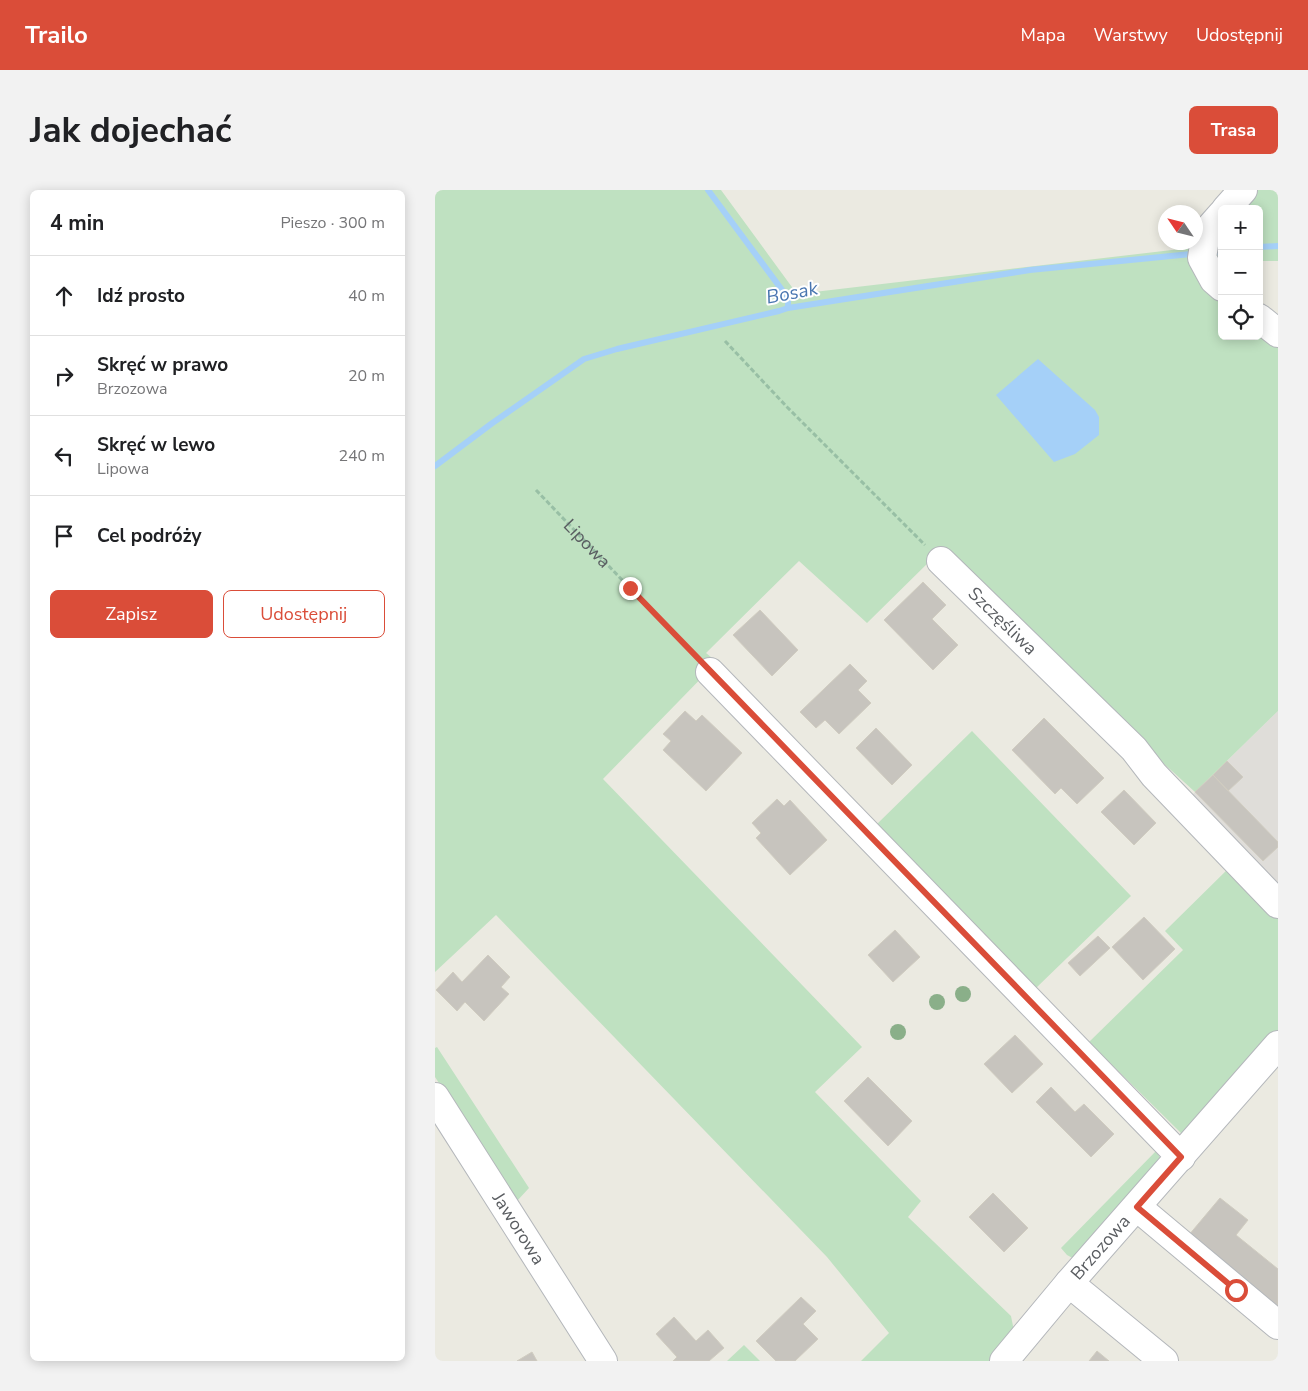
<!DOCTYPE html>
<html lang="pl">
<meta charset="utf-8">
<style>
body{margin:0;font-family:"Nunito Sans",sans-serif;background:#f2f2f2;color:#202124}
.controls{position:absolute;right:15px;top:15px;display:grid;overflow:hidden;border-radius:8px;box-shadow:0 2px 12px #0003}
.controls button{width:45px;height:45px;display:grid;place-items:center;padding:0;border:0;border-bottom:1px solid #e0e0e0;background:#fff;color:#202124;font:25px sans-serif}
.compass{position:absolute;left:723px;top:15px;width:45px;height:45px;border-radius:50%;background:#fff;box-shadow:0 2px 12px #0003;rotate:305deg}
.stop{position:absolute;width:15px;height:15px;margin:-11px;border:4px solid #da4d39;border-radius:50%;background:#fff}
.stop.end{background:#da4d39;border-color:#fff;box-shadow:0 1px 5px #0008}
.list{margin:0;padding:0;list-style:none}
h2{display:flex;justify-content:space-between;align-items:center;height:65px;margin:0;padding:0 20px;font-size:21px}
h2 small{font-size:16px;font-weight:400;color:#757577}
.list li{display:grid;grid-template-columns:32px 1fr auto;gap:15px;align-items:center;box-sizing:border-box;height:80px;padding:0 20px;border-top:1px solid #e0e0e0}
.list b{display:block;font-size:19px;white-space:nowrap}
.list p{margin:0;font-size:16px;white-space:nowrap;color:#757577}
.list em{font-size:16px;font-style:normal;color:#757577}
.actions{display:flex;gap:10px;padding:15px 20px}
.actions a{flex:1;padding:11px 0;border:1px solid #da4d39;border-radius:8px;text-align:center;font-size:18px;color:#da4d39}
.actions .main{background:#da4d39;color:#fff}
.icon{flex:none;width:28px;height:28px;fill:none;stroke:currentColor;stroke-width:2;stroke-linecap:round;stroke-linejoin:round}
.map{position:relative;flex:none;width:843px;height:1171px;overflow:hidden;border-radius:8px}
header{display:flex;align-items:center;gap:30px;box-sizing:border-box;height:70px;padding:0 25px;background:#da4d39;color:#fff}
header strong{font-size:24px}
nav{display:flex;gap:28px;margin-inline-start:auto;font-size:18px}
.intro{display:flex;align-items:center;justify-content:space-between;box-sizing:border-box;height:120px;padding:0 30px}
h1{margin:0;font-size:35px}
.button{padding:12px 22px;border-radius:8px;background:#da4d39;color:#fff;font-size:18px;font-weight:700}
main{display:flex;gap:30px;padding:0 30px}
aside{flex:1;background:#fff;border-radius:8px;box-shadow:0 2px 12px #0003}
.map>svg:first-child{display:block}
.industrial{fill:#dfddd9}
.green{fill:#bfe1c1}
.water{fill:#a5d0f8}
.lines{fill:none;stroke-linecap:round;stroke-linejoin:round}
.stream{stroke:#a5d0f8;stroke-width:6}
.building{fill:#c7c4be;stroke:#d0ccc0}
.minor-casing{stroke:#b4b7bb;stroke-width:30}
.path{stroke:#98bfa5;stroke-width:3;stroke-dasharray:5 2.5;stroke-linecap:butt}
.minor{stroke:#fff;stroke-width:28}
.tree{fill:#8aaf89}
.route{stroke:#da4d39;stroke-width:6}
.labels{text-anchor:middle;dominant-baseline:central;stroke-width:4;stroke-linejoin:round;paint-order:stroke}
.street-label{font-size:18px;fill:#5a5d61;stroke:#fff}
.water-label{font-size:19px;font-style:italic;fill:#4875b0;stroke:#fff}
</style>
<header>
<strong>Trailo</strong>
<nav><a>Mapa</a><a>Warstwy</a><a>Udostępnij</a></nav>
</header>
<div class="intro"><h1>Jak dojechać</h1><a class="button">Trasa</a></div>
<main>
<aside>
<h2>4 min<small>Pieszo · 300 m</small></h2>
<ul class="list">
<li><svg class="icon" aria-label="ahead" viewBox="0 0 24 24"><path d="M12 20V5M6 11l6-6 6 6"/></svg><div><b>Idź prosto</b></div><em>40 m</em></li>
<li><svg class="icon" aria-label="right" viewBox="0 0 24 24"><path d="M7 20v-9h11M14 6l5 5-5 5"/></svg><div><b>Skręć w prawo</b><p>Brzozowa</p></div><em>20 m</em></li>
<li><svg class="icon" aria-label="left" viewBox="0 0 24 24"><path d="M17 20v-9H6M10 6l-5 5 5 5"/></svg><div><b>Skręć w lewo</b><p>Lipowa</p></div><em>240 m</em></li>
<li><svg class="icon" aria-label="arrive" viewBox="0 0 24 24"><path d="M6 21V4h12l-3 4 3 4H6"/></svg><div><b>Cel podróży</b></div></li>
</ul>
<div class="actions"><a class="main">Zapisz</a><a>Udostępnij</a></div>
</aside>
<div class="map">
<svg width="843" height="1171" viewBox="0 0 843 1171">
<rect width="100%" height="100%" fill="#ebeae1"/>
<path class="industrial" d="M843,521V698L753,609Z"/>
<path class="green" d="M0,0H286L362,104L754,58L763,80L787,104V146H824V136L843,151V521L760,602L726,571L510,361L496,370L432,433L364,371L271,463L282,472L168,589L427,857L380,902L486,1011L473,1027L576,1126L579,1141L554,1171H426L454,1143L392,1067L61,725L0,782Z
M815,0H843V71H824V19H799Z
M787,34V71H781L779,54Z
M537,541L696,706L601,798L545,744L441,635Z
M797,675L843,725V840L760,935L747,944L654,852L748,760L730,741Z
M2,857L94,998L82,1011L0,887V858Z
M721,961L729,974L643,1071L632,1065L626,1058Z
M309,1155L325,1171H292Z"/>
<path class="water" d="M603,169L660,220L664,227V245L640,264L619,272L561,205Z"/>
<g class="lines">
<path class="stream" d="M273,0L353,108V118
M824,57L843,56
M783,62L787,61
M0,276L56,234L149,169L182,159L344,121L353,118L595,80L756,64"/>
</g>
<path class="building" d="M488,392L511,415L497,429L523,455L498,480L449,430Z
M325,420L363,460L337,486L298,445Z
M415,474L432,491L423,500L436,513L404,544L390,530L381,538L365,522Z
M250,521L261,531L267,525L307,563L271,601L228,560L236,551L228,544Z
M609,528L669,588L642,614L626,598L620,604L577,560Z
M441,538L477,575L457,595L421,558Z
M792,571L808,587L793,601L778,585Z
M778,585L843,652V657L828,671L760,602Z
M689,600L721,633L699,655L666,622Z
M342,609L349,616L355,610L392,650L355,685L321,648L326,643L317,633Z
M709,727L740,759L708,790L677,757Z
M460,740L485,767L458,792L433,765Z
M663,746L675,758L645,786L633,773Z
M53,765L75,787L66,797L74,804L49,831L30,812L22,821L1,800L18,782L27,792Z
M580,845L608,874L577,903L549,874Z
M433,887L477,931L453,956L409,911Z
M616,897L640,922L649,914L679,944L656,967L601,912Z
M558,1003L593,1038L569,1062L534,1027Z
M785,1008L813,1030L801,1045L843,1079V1115L835,1125L748,1052Z
M366,1107L381,1121L368,1134L383,1149L360,1171H341L321,1151Z
M239,1127L261,1151L273,1140L289,1158L274,1171H238L242,1167L221,1144Z
M662,1161L674,1171H654Z
M97,1162L102,1171H82Z"/>
<g class="lines">
<g class="minor-casing">
<g id="minor">
<path d="M791,19L808,0"/>
<path d="M787,24L771,42L767,68L779,90L787,97"/>
<path d="M824,128L843,143"/>
<path id="s2" d="M506,371L699,559L719,585L843,714"/>
<path d="M275,482L746,967"/>
<path id="s3" d="M0,907L168,1171"/>
<path d="M702,1017L843,1135"/>
<path d="M634,1093L729,1171"/>
<path id="s4" d="M569,1171L634,1093L843,855"/>
</g>
</g>
<g class="path">
<path d="M290,151L352,217L490,355"/>
<path id="s1" d="M101,300L258,464"/>
</g>
<use href="#minor" class="minor"/>
</g>
<g class="tree">
<circle cx="528" cy="804" r="8"/>
<circle cx="502" cy="812" r="8"/>
<circle cx="463" cy="842" r="8"/>
</g>
<g class="lines">
<path class="route" d="M195,398L746,967L702,1017L801,1100"/>
</g>
<g class="labels">
<g class="street-label">
<text stroke="none"><textPath href="#s1" startOffset="74">Lipowa</textPath></text>
<text stroke="none"><textPath href="#s2" startOffset="86">Szczęśliwa</textPath></text>
<text stroke="none"><textPath href="#s3" startOffset="156">Jaworowa</textPath></text>
<text stroke="none"><textPath href="#s4" startOffset="149">Brzozowa</textPath></text>
</g>
<g class="water-label">
<text transform="translate(357 103) rotate(-11)">Bosak</text>
</g>
</g>
</svg>
<div class="controls">
<button>+</button>
<button>−</button>
<button><svg class="icon" aria-label="locate" viewBox="0 0 24 24"><circle cx="12" cy="12" r="6"/><path d="M12 2v4M12 18v4M2 12h4M18 12h4"/></svg></button>
</div>
<svg class="compass" viewBox="-18 -18 36 36"><path d="M0-13l5 13h-10z" fill="#e53935"/><path d="M0 13l5-13h-10z" fill="#757577"/></svg>
<div class="stop" style="left:801px;top:1100px"></div>
<div class="stop end" style="left:195px;top:398px"></div>
</div>
</main>
